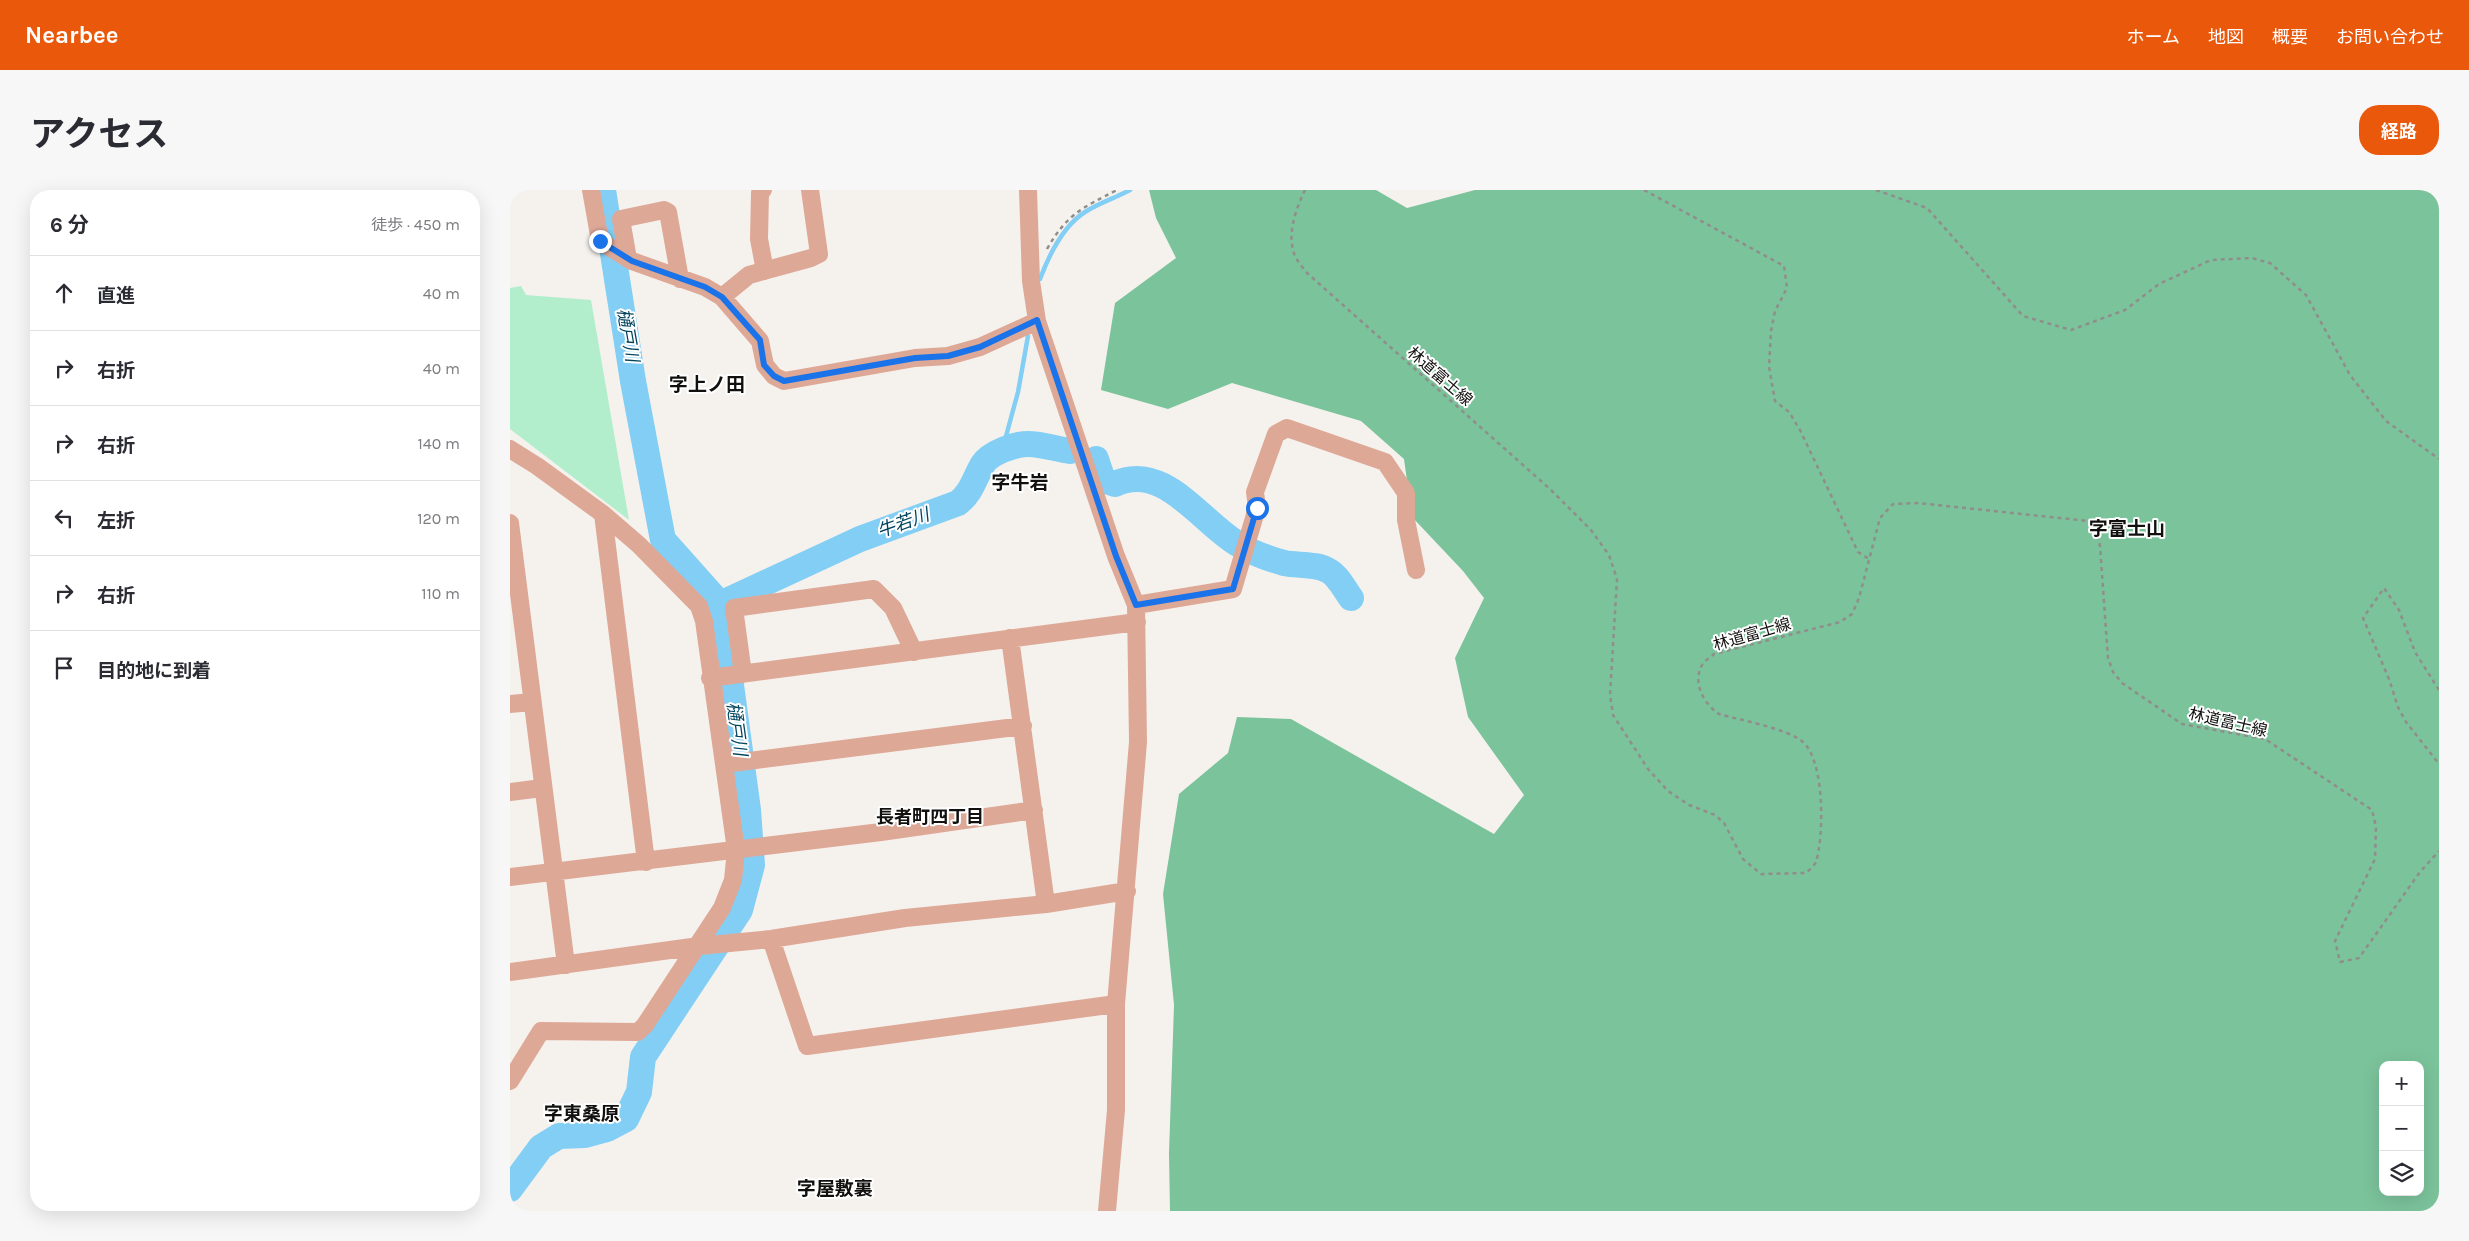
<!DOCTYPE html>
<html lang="ja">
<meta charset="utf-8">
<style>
body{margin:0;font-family:Karla,"Noto Sans JP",sans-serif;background:#f7f7f7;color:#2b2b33}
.controls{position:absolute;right:15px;bottom:15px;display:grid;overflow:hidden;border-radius:10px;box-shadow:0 5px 20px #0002}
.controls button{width:45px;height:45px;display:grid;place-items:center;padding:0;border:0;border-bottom:1px solid #e1e1e2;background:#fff;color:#2b2b33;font:25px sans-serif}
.stop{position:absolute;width:15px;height:15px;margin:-11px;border:4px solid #1a73e8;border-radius:50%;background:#fff}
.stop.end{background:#1a73e8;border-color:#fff;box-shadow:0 1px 5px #0008}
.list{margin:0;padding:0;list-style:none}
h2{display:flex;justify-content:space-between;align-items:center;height:65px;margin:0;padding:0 20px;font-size:21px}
h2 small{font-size:16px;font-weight:400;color:#7c7c81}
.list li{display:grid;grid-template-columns:32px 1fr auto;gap:15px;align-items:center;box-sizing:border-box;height:75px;padding:0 20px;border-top:1px solid #e1e1e2}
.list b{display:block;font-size:19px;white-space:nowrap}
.list em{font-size:16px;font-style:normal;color:#7c7c81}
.icon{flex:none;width:28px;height:28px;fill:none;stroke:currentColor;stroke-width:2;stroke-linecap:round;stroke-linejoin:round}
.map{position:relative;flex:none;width:1929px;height:1021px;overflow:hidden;border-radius:20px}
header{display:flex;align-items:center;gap:30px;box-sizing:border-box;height:70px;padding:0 25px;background:#ea580c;color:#fff}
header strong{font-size:24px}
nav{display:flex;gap:28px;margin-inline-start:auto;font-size:18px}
.intro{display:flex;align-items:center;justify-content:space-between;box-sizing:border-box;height:120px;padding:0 30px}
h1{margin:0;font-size:35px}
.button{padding:12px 22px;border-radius:20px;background:#ea580c;color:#fff;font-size:18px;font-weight:700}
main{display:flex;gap:30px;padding:0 30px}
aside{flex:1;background:#fff;border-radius:20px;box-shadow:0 5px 20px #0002}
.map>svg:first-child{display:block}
.green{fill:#b3eecc}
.forest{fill:#7bc39b;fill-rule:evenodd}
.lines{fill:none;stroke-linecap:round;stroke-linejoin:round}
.stream{stroke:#83cef5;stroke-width:4.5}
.river{stroke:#83cef5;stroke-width:26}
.path{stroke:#908e8b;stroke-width:2.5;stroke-dasharray:4 4;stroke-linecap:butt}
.minor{stroke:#dea897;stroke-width:18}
.route{stroke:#1a73e8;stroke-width:6}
.labels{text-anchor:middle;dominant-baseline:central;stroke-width:4;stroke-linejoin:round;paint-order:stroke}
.street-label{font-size:16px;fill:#11100f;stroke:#fff}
.water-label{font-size:18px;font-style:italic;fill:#03455f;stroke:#fff}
.neighbourhood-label{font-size:18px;font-weight:bold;fill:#11100f;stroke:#fff}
.quarter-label{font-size:19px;font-weight:bold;fill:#11100f;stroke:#fff}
</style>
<header>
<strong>Nearbee</strong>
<nav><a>ホーム</a><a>地図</a><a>概要</a><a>お問い合わせ</a></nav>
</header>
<div class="intro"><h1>アクセス</h1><a class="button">経路</a></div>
<main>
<aside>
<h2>6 分<small>徒歩 · 450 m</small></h2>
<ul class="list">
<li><svg class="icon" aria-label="ahead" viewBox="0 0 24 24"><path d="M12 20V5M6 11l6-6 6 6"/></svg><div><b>直進</b></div><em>40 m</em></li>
<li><svg class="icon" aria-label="right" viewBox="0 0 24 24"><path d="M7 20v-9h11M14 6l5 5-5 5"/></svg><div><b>右折</b></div><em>40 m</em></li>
<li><svg class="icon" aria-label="right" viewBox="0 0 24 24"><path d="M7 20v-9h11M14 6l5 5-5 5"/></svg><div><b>右折</b></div><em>140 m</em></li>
<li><svg class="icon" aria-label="left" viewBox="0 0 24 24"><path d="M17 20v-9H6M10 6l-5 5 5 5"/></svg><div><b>左折</b></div><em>120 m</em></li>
<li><svg class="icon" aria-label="right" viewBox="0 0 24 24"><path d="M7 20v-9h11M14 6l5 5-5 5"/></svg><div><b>右折</b></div><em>110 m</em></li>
<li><svg class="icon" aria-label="arrive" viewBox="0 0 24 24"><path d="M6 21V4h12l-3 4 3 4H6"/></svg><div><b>目的地に到着</b></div></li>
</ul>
</aside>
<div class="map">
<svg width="1929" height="1021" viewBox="0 0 1929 1021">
<rect width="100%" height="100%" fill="#f5f2ee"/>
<path class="green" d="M11,96L16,105L81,110L119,330L0,239V98Z"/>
<path class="forest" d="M639,0H866L897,18L965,0H1929V1021H660L659,963L664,815L653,704L669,604L718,563L727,527L781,529L984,644L1014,605L958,527L945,468L974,408L953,381L902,327L894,269L851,231L722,193L658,219L591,200L605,113L666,68L646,28ZM1873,875H1910V1002H1873Z"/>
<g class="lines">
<path class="stream" d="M530,89C539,65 553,36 575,22C589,13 605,8 620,0
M492,261L508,202L518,146"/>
<path class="river" d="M586,269L593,290L605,294C653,271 691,332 728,354C740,362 760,369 774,373C788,376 806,373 819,381C828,386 835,400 841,408
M210,414L350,349L448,313C462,302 464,289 473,274C480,263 504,254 518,254C531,254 547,259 560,261
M0,999L31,957L49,946L75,945L97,939L116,929L129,902L133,867L230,720L242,675L238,620L210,414L153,350L123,191L93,0"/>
<path class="path" d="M795,0C786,19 776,45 785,66C788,72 793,78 797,83L1040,299L1081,340L1099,365L1107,389L1100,505L1103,525L1138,579L1158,601L1179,615L1205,625L1214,633L1233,669L1251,684L1296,683C1299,680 1304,676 1306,672C1314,645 1315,572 1293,552C1279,539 1230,530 1209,524C1194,514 1182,493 1192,475C1194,471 1201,467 1204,464L1330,432L1342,424L1349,408L1370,328L1383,314L1408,313L1578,331L1586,341L1590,356L1598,468L1603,482L1612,493L1672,534L1755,549L1862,620L1866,637L1865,669L1825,751L1830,772L1849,768L1910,682L1929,661
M1134,0L1274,76L1277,98L1265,121L1261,141L1259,177L1265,211L1279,222L1290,240L1348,362L1359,369
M1366,0L1417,18L1513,126L1561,140L1615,120L1649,94L1701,70L1742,68L1760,73L1796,105L1840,185L1876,231L1929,269
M537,59C557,24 572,18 607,0
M1929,500L1905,462L1889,420L1874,398L1853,428L1879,489L1888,517L1896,532L1929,574"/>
<path class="minor" d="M81,0L90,51L122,71L195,97L212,107L250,151L255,175L264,186L274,191L405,168L438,166L470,157L527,131
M253,0L250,3L249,49L255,81
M518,0L521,91L527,131L606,366L626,415L628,552L606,814V920L597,1021
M118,69L111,29L154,20L158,22L170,89
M212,107L239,85L301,68L309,64L300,0
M0,259L27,276L93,324L129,355L189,416L194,431L226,660L223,690L212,718L135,835L128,842L31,841L0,891
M93,324L136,672
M0,333L56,775
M626,415L723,399L747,318L745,302L766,244L777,238L875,272L896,303V330L906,380
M500,448L536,714
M233,484L224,418L364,399L383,418L404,462
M200,488L627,432
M0,514L22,512
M215,574L513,536
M0,602L32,598
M0,687L371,642L524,620
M261,749L297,856L606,814
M0,782L189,756L261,749L395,728L536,714L617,701"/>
</g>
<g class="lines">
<path class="route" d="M90,51L122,71L195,97L212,107L250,150L254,175L264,186L274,191L405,168L438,166L470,157L527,130L606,366L626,415L723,399L747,318"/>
</g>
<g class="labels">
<g class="street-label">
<text transform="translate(930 186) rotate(41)">林道富士線</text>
<text transform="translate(1242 444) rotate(-16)">林道富士線</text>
<text transform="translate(1718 532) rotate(13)">林道富士線</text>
</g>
<g class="water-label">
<text transform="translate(118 145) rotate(80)">樋戸川</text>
<text transform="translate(393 333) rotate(-20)">牛若川</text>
<text transform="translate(227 539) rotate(82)">樋戸川</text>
</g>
<g class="neighbourhood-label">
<text x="420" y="627">長者町四丁目</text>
</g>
<g class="quarter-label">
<text x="197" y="195">字上ノ田</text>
<text x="510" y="293">字牛岩</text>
<text x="1617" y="339">字富士山</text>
<text x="72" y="924">字東桑原</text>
<text x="325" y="999">字屋敷裏</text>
</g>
</g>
</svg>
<div class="controls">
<button>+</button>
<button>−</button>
<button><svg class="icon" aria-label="layers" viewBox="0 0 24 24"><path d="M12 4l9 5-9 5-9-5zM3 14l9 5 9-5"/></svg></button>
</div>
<div class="stop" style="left:747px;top:318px"></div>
<div class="stop end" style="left:90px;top:51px"></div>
</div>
</main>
